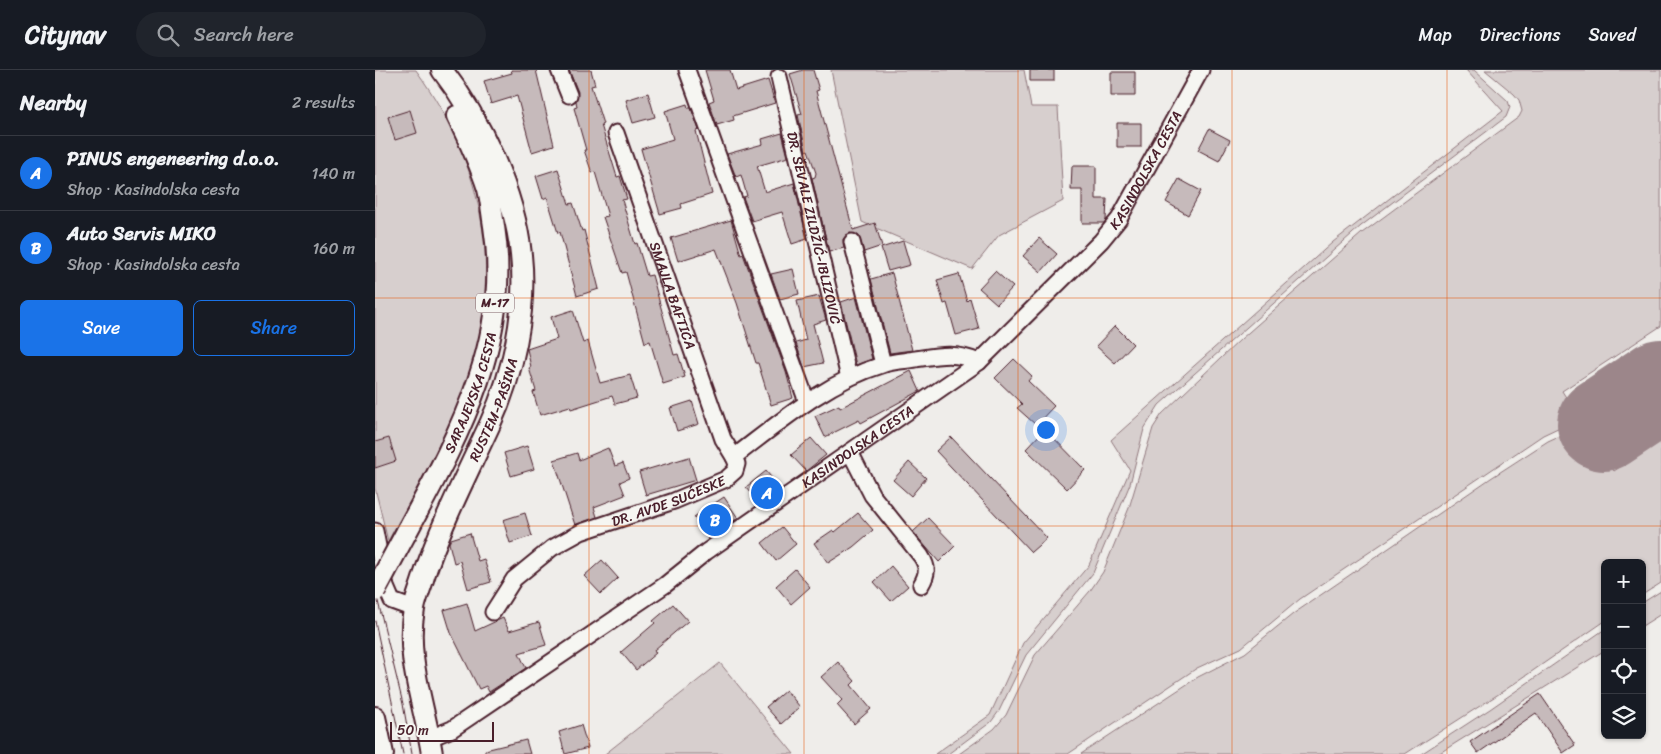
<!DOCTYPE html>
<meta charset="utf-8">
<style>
body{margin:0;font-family:Sriracha,sans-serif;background:#20242c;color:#f1f3f6}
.controls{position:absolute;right:15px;bottom:15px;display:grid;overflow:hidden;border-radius:8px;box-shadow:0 1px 4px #0004}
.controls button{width:45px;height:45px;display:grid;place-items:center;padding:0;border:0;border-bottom:1px solid #363941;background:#171b24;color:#f1f3f6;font:25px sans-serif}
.scale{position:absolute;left:15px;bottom:12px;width:104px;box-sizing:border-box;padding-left:5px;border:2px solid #4a1f2b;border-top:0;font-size:14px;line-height:18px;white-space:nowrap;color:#4a1f2b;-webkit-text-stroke:4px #f6f6f2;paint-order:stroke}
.you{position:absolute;left:670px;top:359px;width:18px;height:18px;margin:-12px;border:4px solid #fff;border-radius:50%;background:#1a73e8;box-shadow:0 0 0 8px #1a73e833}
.badge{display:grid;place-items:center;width:32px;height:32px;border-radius:50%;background:#1a73e8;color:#fff;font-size:16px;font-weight:700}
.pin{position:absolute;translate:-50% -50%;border:2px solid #fff;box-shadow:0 1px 5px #0006}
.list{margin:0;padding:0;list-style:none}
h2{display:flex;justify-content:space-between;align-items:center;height:65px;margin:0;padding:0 20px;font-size:21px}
h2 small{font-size:16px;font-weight:400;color:#9ea1a6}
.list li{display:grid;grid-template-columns:32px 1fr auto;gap:15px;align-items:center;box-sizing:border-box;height:75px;padding:0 20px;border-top:1px solid #363941}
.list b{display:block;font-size:19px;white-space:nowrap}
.list p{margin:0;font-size:16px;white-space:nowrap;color:#9ea1a6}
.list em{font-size:16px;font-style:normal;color:#9ea1a6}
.actions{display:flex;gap:10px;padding:15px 20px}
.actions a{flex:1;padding:11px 0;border:1px solid #1a73e8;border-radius:8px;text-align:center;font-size:18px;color:#1a73e8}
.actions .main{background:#1a73e8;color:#fff}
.icon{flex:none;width:28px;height:28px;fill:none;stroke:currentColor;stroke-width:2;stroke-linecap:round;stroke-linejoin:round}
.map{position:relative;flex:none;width:1286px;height:684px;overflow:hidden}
header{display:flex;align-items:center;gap:30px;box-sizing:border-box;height:70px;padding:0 25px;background:#171b24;border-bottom:1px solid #363941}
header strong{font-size:24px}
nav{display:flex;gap:28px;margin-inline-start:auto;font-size:18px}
.search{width:350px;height:45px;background:#20242c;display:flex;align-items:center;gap:12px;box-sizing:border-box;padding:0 18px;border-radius:28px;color:#9ea1a6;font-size:19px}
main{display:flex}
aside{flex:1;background:#171b24}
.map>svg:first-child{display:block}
.green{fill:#d7cfce;stroke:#90777c}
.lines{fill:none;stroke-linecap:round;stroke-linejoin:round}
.runway{stroke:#9c868a;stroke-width:94}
.building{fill:#c6babb;stroke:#4a1f2b}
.minor-casing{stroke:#4a1f2b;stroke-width:19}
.major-casing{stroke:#4a1f2b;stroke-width:24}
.minor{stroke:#f6f6f2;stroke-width:15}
.major{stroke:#f6f6f2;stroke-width:20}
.tram{stroke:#4a1f2b;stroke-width:1}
.major-bridge-casing{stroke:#4a1f2b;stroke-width:24;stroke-linecap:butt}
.major-bridge{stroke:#f6f6f2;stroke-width:20}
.grid{fill:none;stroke:#e8590c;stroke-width:1;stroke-opacity:0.55}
.labels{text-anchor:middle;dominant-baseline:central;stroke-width:4.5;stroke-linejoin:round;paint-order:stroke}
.shield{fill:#f6f6f2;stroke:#7e6067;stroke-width:1}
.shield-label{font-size:12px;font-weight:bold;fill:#4a1f2b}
.street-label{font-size:14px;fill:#4a1f2b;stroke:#f6f6f2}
</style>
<header>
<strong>Citynav</strong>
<div class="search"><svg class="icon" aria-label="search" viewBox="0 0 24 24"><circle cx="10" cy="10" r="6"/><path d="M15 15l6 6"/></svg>Search here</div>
<nav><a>Map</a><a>Directions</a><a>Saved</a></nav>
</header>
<main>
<aside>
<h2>Nearby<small>2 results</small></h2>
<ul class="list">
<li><span class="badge">A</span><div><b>PINUS engeneering d.o.o.</b><p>Shop · Kasindolska cesta</p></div><em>140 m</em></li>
<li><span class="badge">B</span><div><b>Auto Servis MIKO</b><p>Shop · Kasindolska cesta</p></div><em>160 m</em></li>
</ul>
<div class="actions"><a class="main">Save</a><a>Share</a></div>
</aside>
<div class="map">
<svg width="1286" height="684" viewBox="0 0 1286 684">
<rect width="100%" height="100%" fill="#efedea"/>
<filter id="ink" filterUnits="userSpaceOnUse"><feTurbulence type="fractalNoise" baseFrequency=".02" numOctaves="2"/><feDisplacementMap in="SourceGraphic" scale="10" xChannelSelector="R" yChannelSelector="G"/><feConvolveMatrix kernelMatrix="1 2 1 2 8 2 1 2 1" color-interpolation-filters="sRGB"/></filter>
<g filter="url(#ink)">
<path class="green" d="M0,0H41C116,104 132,221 81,340C63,385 36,428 13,471L0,418Z
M456,0H649L656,37H683L688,131L624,165L597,199L487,152Z
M1091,0H1099L1133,31L1135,37L1131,47L986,156L784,335L769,359L755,414L718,503L651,585L624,641L616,652L573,684H560L615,645L648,573L714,495L755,400L736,370L958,172L1128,41Z
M1110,0H1286V256L1187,321L1204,348L1168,365L925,529L866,578L822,598L693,684H584L619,659L631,645L660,585L715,521L728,502L754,438L778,358L787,344L866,269L987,163L1144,47L1147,41L1144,30L1139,24Z
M1208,355L1239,401L1286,370V513L1267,525V493H1230V551L1130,620L1030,684H706L823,607L870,583L918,544L1116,408L1173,371Z
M1286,521V544L1267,556V533Z
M1230,559V580L1063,684H1046L1115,639Z
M345,593L419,684H230Z"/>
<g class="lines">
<path class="runway" d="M1229,354L1286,316"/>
</g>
<path class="building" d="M136,0H161L179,75L157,82L142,26L116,34L109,11L137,3Z
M194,0H216L220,15L216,16L228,54L226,55L242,107L245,106L252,129L247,130L260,174L262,173L272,206L277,205L299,285L303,284L310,307L288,314L275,271L270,273L251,202L247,203L228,147L233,146L220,102L217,103L209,80H211L199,38L202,37L201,31L203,22Z
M330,0H355L361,20L393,10L400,33L358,46L359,50L342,55L334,32L339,30Z
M428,0H438L444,20L441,21L478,160L500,153L507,176L489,182L484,166L475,163L468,169L469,178L454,182L437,108L440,107L441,103L433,80L431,81L423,45L427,44L415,4Z
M655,0H679V11H655Z
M736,2H760V26H736Z
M273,23L280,47L258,53L251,30Z
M312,34L313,38H316L324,60L321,61L337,124L306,134L307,138L285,144L266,79L298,69L290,41Z
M35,40L42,63L20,70L13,47Z
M742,53H766V77H742Z
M834,59L855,70L844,91L823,80Z
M407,63L413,87L382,96L390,122L419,113L432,169L417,174L407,142L377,151L368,127L372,126L366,105L361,107L352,84L388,74L387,69Z
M697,96H721V129H732L731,150L729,153H707V120H696Z
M183,99L194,134L198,133L207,161L209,160L224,219L202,226L185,162L183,163L172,127L168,129L161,106Z
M804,109L826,121L813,145L791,132Z
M356,150L366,185L368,184L411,302L418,328L396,335L383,293H381L362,233L341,179L303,191L296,168Z
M664,168L682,184L666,202L648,186Z
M528,171L535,195L513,201L506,178Z
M418,199L424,224L405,229L396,204Z
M620,201L638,217L622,234L604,218Z
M517,203L537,280L515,283L496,209Z
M584,204L592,231L595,228L604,259L581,265L572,233L569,234L562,210Z
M444,226L451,250L438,254L448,293L429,297L421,273L431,270L422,231Z
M481,227L497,289L481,295L466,232Z
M198,240L208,273L213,271L225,313L255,305L262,328L240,334L237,326L196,339L195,336L165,345L158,322L161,321L154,298L156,297L152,279L182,269L176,247Z
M740,256L758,274L740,293L721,276Z
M639,289L657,306L653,311L679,336L661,355L642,338L647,334L620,308Z
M536,301L545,321L486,353L484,350L450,367L440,346L464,335L465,338Z
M317,331L324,354L302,361L295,338Z
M670,359L710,400L692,419L651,379Z
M576,367L672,468L656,482L561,381Z
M14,368L21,391L0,398V372Z
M436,368L451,385L431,401L416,385Z
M152,376L159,399L136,406L129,383Z
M233,378L240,396L248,393L254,408L245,412L250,425L219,437L222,447L200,455L179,390L202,383L204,390Z
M314,387L321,410L271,425L264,402Z
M534,392L551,408L536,426L518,410Z
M391,401L405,418L385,433L371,417Z
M349,427L363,448L333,469L319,447Z
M150,443L157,466L135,473L128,450Z
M483,443L498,460L478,477L453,493L439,473L458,460L460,462Z
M553,448L580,476L564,492L538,462Z
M407,457L421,474L401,491L387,473Z
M95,463L103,491L109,489L116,512L93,519L85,491L79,493L74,473L76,469Z
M227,490L243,508L226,524L209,506Z
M516,496L533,516L516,531L499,512Z
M420,499L435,517L416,534L401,516Z
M92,533L100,561L128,548L134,561L164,552L171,575L144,583L151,598L114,622L111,616L104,619L76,563L69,540Z
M298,534L313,551L279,580L281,583L261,600L246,582L280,553L278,551Z
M463,592L480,611L476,615L496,639L479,654L462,635L467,630L446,607Z
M411,620L425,637L406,654L391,637Z
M1165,624L1200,675L1188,683L1161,643L1103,683L1095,672Z
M206,655L213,678L190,684L184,662Z
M151,670L155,684H110V680Z"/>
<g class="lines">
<g class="minor-casing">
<g id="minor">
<path d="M184,0L194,25"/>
<path d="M312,0L432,332"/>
<path id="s1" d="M404,7L474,308"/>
<path id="s2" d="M241,63L348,369L359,387"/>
<path d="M477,172L508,294"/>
<path d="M475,382L497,425L546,486C553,497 553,503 546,515"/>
<path d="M0,461L11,517L17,531L39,539"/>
<path id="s3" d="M118,542L139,509L177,478L206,462L299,431L351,409L360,401L362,394L359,387C405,352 451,312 507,295C517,291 530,291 541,289C566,285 580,282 604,292"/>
<path id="s4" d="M55,668L77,659L290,515L331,482L604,292L726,171L744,149L826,0"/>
</g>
</g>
<g class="major-casing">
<g id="major">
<path id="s5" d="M31,463C83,366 137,270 119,156C117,144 116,131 113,119C105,94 94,70 82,46"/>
<path d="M0,647L8,684"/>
<path id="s6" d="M57,684C50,636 30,588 39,539C41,528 46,517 49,506C66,454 92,404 115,354C138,304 152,241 146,185C140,123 105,49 67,0"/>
</g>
</g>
<use href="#minor" class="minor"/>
<use href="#major" class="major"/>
<path class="tram" d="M0,519L28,634L37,684
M0,551L28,684"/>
<g class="major-bridge-casing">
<path id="major-bridge" d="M0,521L31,463"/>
</g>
<use href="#major-bridge" class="major-bridge"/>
</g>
</g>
<path class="grid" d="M214,0V684M429,0V684M643,0V684M857,0V684M1072,0V684M0,228H1286M0,456H1286"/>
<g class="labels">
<rect class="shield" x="101" y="223.5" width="38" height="19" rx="4"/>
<g class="shield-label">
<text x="120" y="233">M-17</text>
</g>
<g class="street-label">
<text stroke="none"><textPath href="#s4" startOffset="922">KASINDOLSKA CESTA</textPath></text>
<text stroke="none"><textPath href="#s1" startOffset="155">DR. ŠEVALE ZILDŽIĆ-IBLIZOVIĆ</textPath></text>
<text stroke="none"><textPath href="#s2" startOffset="172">SMAJLA BAFTIĆA</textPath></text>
<text stroke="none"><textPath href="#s5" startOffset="155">SARAJEVSKA CESTA</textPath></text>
<text stroke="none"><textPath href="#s6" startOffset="362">RUSTEM-PAŠINA</textPath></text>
<text stroke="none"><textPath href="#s4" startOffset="518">KASINDOLSKA CESTA</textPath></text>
<text stroke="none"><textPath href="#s3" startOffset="214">DR. AVDE SUĆESKE</textPath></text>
</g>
</g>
</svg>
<div class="controls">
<button>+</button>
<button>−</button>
<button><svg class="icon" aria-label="locate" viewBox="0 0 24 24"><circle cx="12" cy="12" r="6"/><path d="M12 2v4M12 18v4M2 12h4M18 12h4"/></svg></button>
<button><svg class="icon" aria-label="layers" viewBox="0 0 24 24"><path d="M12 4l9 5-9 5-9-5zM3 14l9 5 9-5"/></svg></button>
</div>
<div class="scale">50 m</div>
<div class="you"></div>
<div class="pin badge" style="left:392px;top:423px">A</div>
<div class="pin badge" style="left:340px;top:450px">B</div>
</div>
</main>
